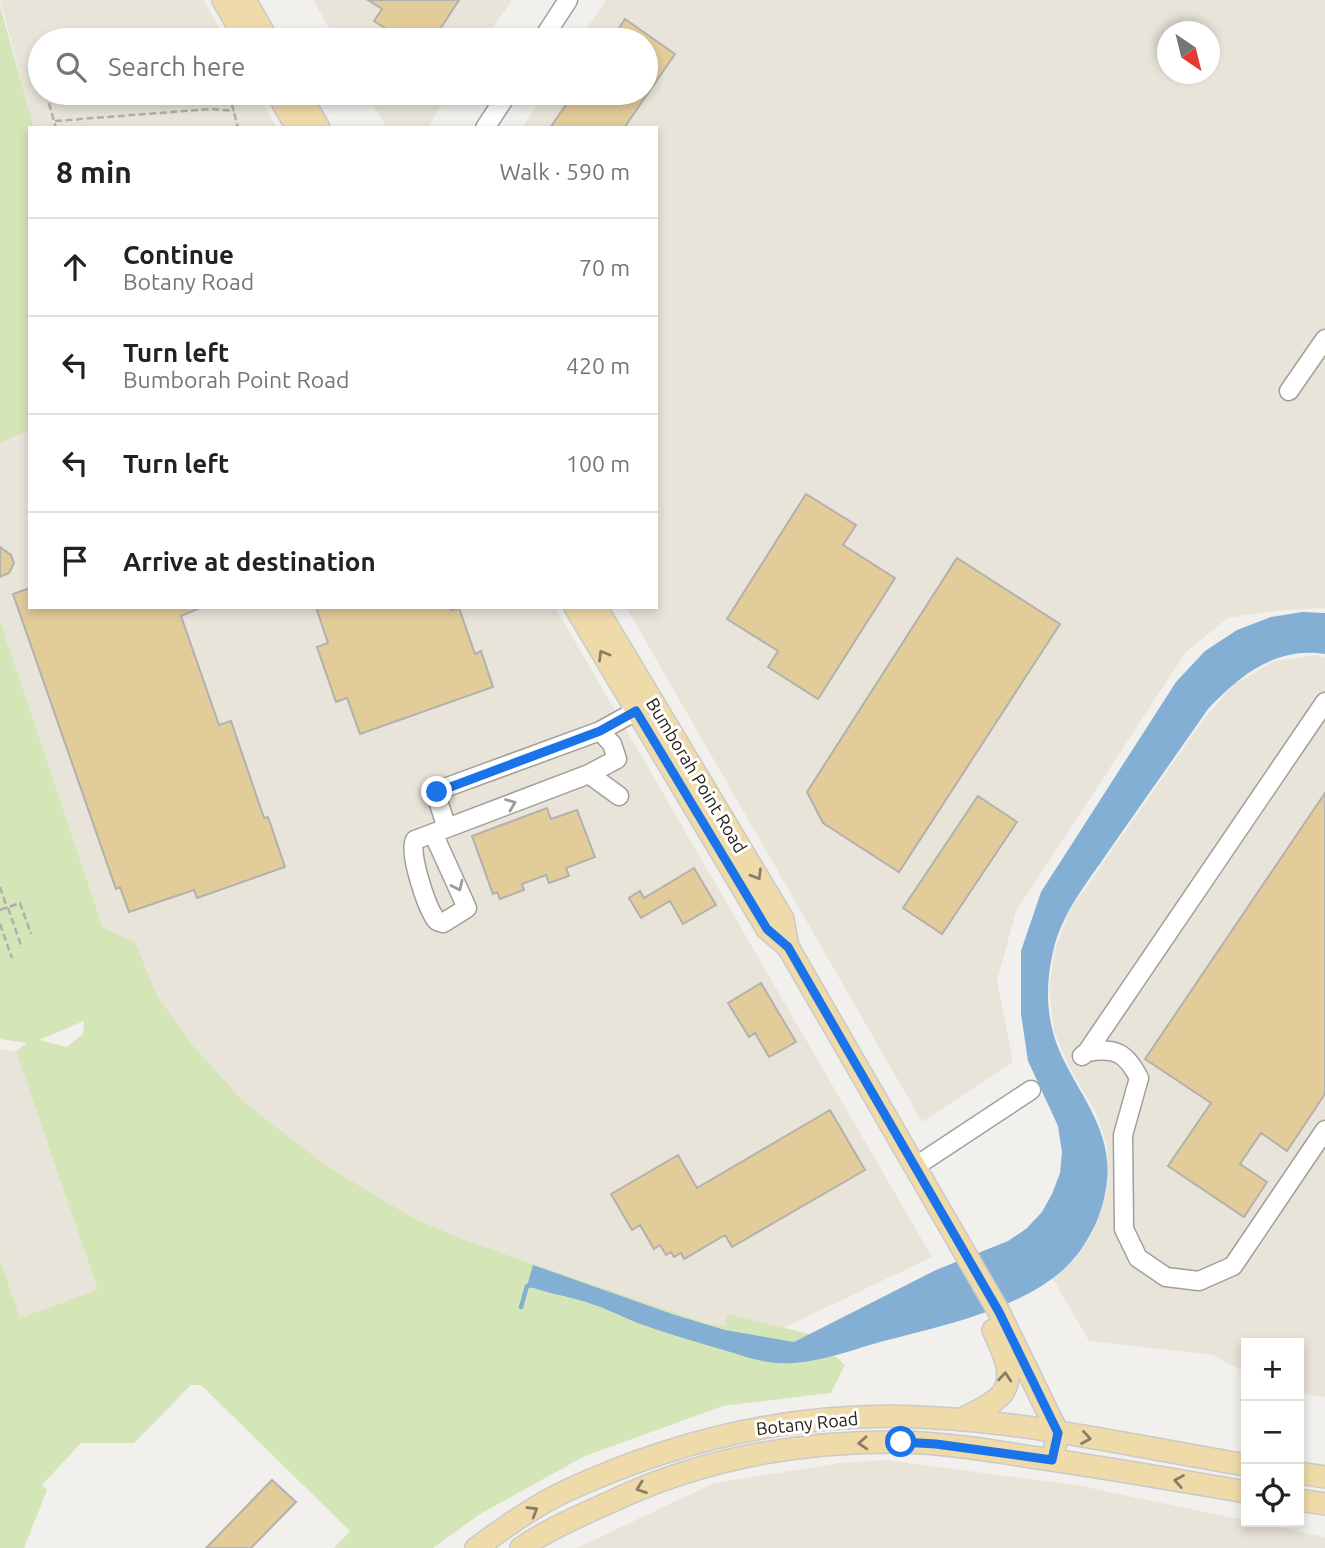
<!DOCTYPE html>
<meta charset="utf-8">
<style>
body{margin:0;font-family:Ubuntu,sans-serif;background:#f6f6f6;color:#222}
.controls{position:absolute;right:21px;bottom:21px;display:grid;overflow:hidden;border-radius:0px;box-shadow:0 4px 10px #0003}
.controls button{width:63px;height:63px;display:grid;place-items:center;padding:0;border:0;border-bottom:2px solid #e0e0e0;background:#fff;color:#222;font:35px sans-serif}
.compass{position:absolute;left:1157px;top:21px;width:63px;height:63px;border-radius:50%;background:#fff;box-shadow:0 4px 10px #0003;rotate:145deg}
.stop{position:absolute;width:21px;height:21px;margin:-16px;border:5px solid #1a73e8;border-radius:50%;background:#fff}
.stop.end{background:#1a73e8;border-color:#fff;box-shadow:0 2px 7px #0008}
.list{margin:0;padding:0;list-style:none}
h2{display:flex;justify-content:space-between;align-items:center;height:91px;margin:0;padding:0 28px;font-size:30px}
h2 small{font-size:23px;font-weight:400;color:#767676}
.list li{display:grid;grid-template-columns:46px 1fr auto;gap:21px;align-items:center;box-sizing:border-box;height:98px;padding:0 28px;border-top:2px solid #e0e0e0}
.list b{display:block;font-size:26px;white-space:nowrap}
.list p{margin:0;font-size:23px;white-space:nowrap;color:#767676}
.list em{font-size:23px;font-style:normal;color:#767676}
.icon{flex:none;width:38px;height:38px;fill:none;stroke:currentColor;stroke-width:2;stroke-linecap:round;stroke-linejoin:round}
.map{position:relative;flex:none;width:1325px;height:1548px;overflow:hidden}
.search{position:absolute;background:#fff;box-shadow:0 4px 10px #0003;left:28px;top:28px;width:630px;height:77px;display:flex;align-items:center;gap:18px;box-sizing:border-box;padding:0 24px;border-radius:38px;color:#767676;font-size:26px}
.panel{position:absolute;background:#fff;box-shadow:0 4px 10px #0003;left:28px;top:126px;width:630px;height:483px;border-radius:0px}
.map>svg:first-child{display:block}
.built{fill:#e9e4d9;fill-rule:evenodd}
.green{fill:#d4e5b8;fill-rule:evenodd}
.water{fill:#84afd4}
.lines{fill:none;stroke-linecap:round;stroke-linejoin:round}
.stream{stroke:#84afd4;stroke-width:4.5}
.building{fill:#e2cc9a;stroke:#b3b1ad;stroke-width:2}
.minor-casing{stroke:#a19f9b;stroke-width:21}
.major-casing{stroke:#cacaca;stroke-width:24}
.path{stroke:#b1afac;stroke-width:2.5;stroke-dasharray:7 3.5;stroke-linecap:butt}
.minor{stroke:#fff;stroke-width:18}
.major{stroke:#efdaa9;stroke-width:21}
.oneway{stroke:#8a7e65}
.oneway2{stroke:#9c9c9b}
.route{stroke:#1a73e8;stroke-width:9}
.labels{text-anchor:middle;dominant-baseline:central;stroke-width:6;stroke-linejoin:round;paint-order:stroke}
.street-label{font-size:18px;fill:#242321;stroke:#fffefb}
</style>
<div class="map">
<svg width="1325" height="1548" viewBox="0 0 1325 1548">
<rect width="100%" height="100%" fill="#f2f0ec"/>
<path class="built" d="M0,0H203L227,40H40V93H257L277,128H34Z
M313,0H512L485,40H336Z
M606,0H1325V608L1271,611L1228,618L1186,652L1016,911L997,981L1013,1062L922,1122L626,607H656V128H522L545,93H646V40H579ZM1168,32H1210V74H1168Z
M366,93H450L427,128H387Z
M30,430V607H555L932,1257L729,1354L485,1277L252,1132L112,957L0,621V443Z
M1317,655L1325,657V1397L1299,1393V1343H1246V1373L1213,1355L1089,1341L1053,1279L1075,1259L1092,1234L1106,1193L1107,1146L1097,1115L1068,1065L1054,1031L1049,988L1055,949L1070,910L1203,720L1233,685L1275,661Z
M0,1049L16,1051L99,1291L20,1318L0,1260Z
M884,1460L1076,1485L1325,1537V1548H577L714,1483L840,1463Z"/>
<path class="green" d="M0,6L34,128H30V430L0,443Z
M0,621L103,928L135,942L157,996L193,1046L245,1103L328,1167L413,1218L466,1241L708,1324L725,1326L727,1314L810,1334L845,1365L831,1393L723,1406L585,1456L480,1514L433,1548H334L350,1531L201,1385H191L134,1443H81L42,1485L47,1490L24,1548H0V1259L20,1318L98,1290L16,1051L27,1043L0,1039ZM84,1021L83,1034L67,1047L39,1040Z"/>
<path class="water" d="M1302,612L1325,613V654C1276,646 1239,676 1208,709C1175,757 1141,804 1108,852C1087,883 1061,914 1053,952C1045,985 1046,1021 1060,1052C1079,1095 1112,1129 1107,1180C1104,1213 1088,1247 1063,1270C1018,1310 938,1327 880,1342C845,1352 805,1368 768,1362C754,1360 740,1355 727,1351C696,1342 665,1333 635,1322C617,1314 598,1305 579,1300C561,1295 544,1292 527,1286L533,1265L675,1315L725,1330L794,1342L936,1270L1008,1241L1026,1229L1042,1212L1052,1194L1060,1173L1062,1152L1058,1126L1028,1061L1021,1014V951L1041,892L1176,682L1205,651L1237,630L1271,617Z"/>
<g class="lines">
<path class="stream" d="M521,1307L527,1286L533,1285"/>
</g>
<path class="building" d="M368,0H459L433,40H403L374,21L382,9Z
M625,19L675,54L624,128H550L574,93H646V40H611Z
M806,494L856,525L843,545L895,578L818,699L768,667L778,651L727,619Z
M0,547L11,555L14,563L9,573L0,577Z
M957,558L1060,624L899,872L823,823L807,792Z
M30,588V607H202L181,616L219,725L231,721L264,818L268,817L285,867L197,898L194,890L129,912L120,887L116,889L13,594Z
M316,607H450L451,610L459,608L475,654L481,651L493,687L360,734L347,698L336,702L317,647L328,643Z
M1325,793V1094L1287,1151L1261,1133L1240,1164L1267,1182L1244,1217L1168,1166L1211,1103L1145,1059Z
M978,796L1017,822L942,934L903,908Z
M547,808L551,819L577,810L595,857L566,868L569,876L549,883L546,875L522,884L524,890L500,899L497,892L493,894L472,836Z
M694,868L716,905L683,924L670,901L641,918L629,898L640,891L644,898Z
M761,983L796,1042L769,1057L755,1033L749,1037L728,1003Z
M830,1110L865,1170L732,1247L725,1235L684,1259L681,1253L674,1257L671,1252L666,1255L660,1245L654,1249L640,1225L632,1230L611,1194L678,1155L697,1188Z
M272,1480L296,1502L251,1548H206Z"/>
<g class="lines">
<g class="minor-casing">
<path id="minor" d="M542,40L568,0
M485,128L508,93
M1289,391L1325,339
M589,774L617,759L612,744L600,731
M447,828L436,795L439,790L600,731L636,711
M433,833L467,908L443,923C437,921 437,922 434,917C426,904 408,852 415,840L447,828L589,774L619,796
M1087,1052C1116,1047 1126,1053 1139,1078L1123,1135L1124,1229L1138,1258L1166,1277L1199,1281L1233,1266L1325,1130
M1082,1056L1087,1052L1325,702
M916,1166L1031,1090"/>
</g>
<g class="major-casing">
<path id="major" d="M223,0L246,40
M245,0L268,40
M277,93L297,128
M299,93L319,128
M575,607L767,929L788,947L999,1312L1058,1433L1052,1460
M596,607L783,919L788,947
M960,1420C972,1413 989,1407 999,1397C1018,1379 1002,1349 993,1330
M1299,1473L1325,1477
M1299,1500L1325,1504
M476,1548C504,1528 534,1506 566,1491C683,1437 808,1409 937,1418C1040,1424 1144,1448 1246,1465
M521,1548C547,1530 577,1517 606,1504C697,1460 798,1441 900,1442C944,1443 988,1450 1031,1457C1103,1467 1175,1480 1246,1492"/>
</g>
<path class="path" d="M40,68V72
M46,93L56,128
M229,93L238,128
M55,121L211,109L234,111
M0,887L7,908
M8,908L22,948
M0,910L20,903L31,934
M0,924L12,958"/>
<use href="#minor" class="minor"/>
<use href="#major" class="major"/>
</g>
<defs><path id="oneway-chevron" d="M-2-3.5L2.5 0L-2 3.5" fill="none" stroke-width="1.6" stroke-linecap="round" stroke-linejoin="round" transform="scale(1.75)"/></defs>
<g class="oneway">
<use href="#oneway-chevron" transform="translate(603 655) rotate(-120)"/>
<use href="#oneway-chevron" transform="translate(757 875) rotate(59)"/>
<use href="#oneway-chevron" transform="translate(1005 1377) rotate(-85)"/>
<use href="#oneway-chevron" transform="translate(1086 1438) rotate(9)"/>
<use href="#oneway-chevron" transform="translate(863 1443) rotate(177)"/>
<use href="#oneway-chevron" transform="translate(1179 1481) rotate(-170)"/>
<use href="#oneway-chevron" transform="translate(641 1488) rotate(160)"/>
<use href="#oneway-chevron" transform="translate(533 1511) rotate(-31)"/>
</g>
<g class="oneway2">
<use href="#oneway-chevron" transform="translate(511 804) rotate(-21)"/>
<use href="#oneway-chevron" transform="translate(458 886) rotate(65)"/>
</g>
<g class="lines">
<path class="route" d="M437,792L600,731L636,711L767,929L788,947L999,1312L1058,1433L1052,1460L936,1444L901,1442"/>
</g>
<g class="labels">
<g class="street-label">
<text transform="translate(697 775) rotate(59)">Bumborah Point Road</text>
<text transform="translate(807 1423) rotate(-6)">Botany Road</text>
</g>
</g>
</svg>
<div class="controls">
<button>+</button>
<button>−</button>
<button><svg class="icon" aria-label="locate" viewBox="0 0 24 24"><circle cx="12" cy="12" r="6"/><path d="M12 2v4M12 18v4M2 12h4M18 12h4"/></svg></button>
</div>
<svg class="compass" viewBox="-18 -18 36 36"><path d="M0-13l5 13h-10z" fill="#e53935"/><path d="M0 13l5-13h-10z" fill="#767676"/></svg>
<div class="stop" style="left:901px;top:1442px"></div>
<div class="stop end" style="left:437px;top:792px"></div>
<div class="search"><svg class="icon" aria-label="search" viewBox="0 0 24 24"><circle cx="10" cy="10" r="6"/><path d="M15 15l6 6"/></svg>Search here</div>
<section class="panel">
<h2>8 min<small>Walk · 590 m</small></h2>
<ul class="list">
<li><svg class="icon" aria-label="ahead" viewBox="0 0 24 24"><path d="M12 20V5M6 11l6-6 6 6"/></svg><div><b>Continue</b><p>Botany Road</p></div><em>70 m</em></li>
<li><svg class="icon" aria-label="left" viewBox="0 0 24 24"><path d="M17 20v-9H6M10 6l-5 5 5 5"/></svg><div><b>Turn left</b><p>Bumborah Point Road</p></div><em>420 m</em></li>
<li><svg class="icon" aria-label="left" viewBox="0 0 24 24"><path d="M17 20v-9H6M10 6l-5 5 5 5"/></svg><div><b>Turn left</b></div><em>100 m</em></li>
<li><svg class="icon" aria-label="arrive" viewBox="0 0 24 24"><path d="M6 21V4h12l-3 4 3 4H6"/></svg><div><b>Arrive at destination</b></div></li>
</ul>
</section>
</div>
